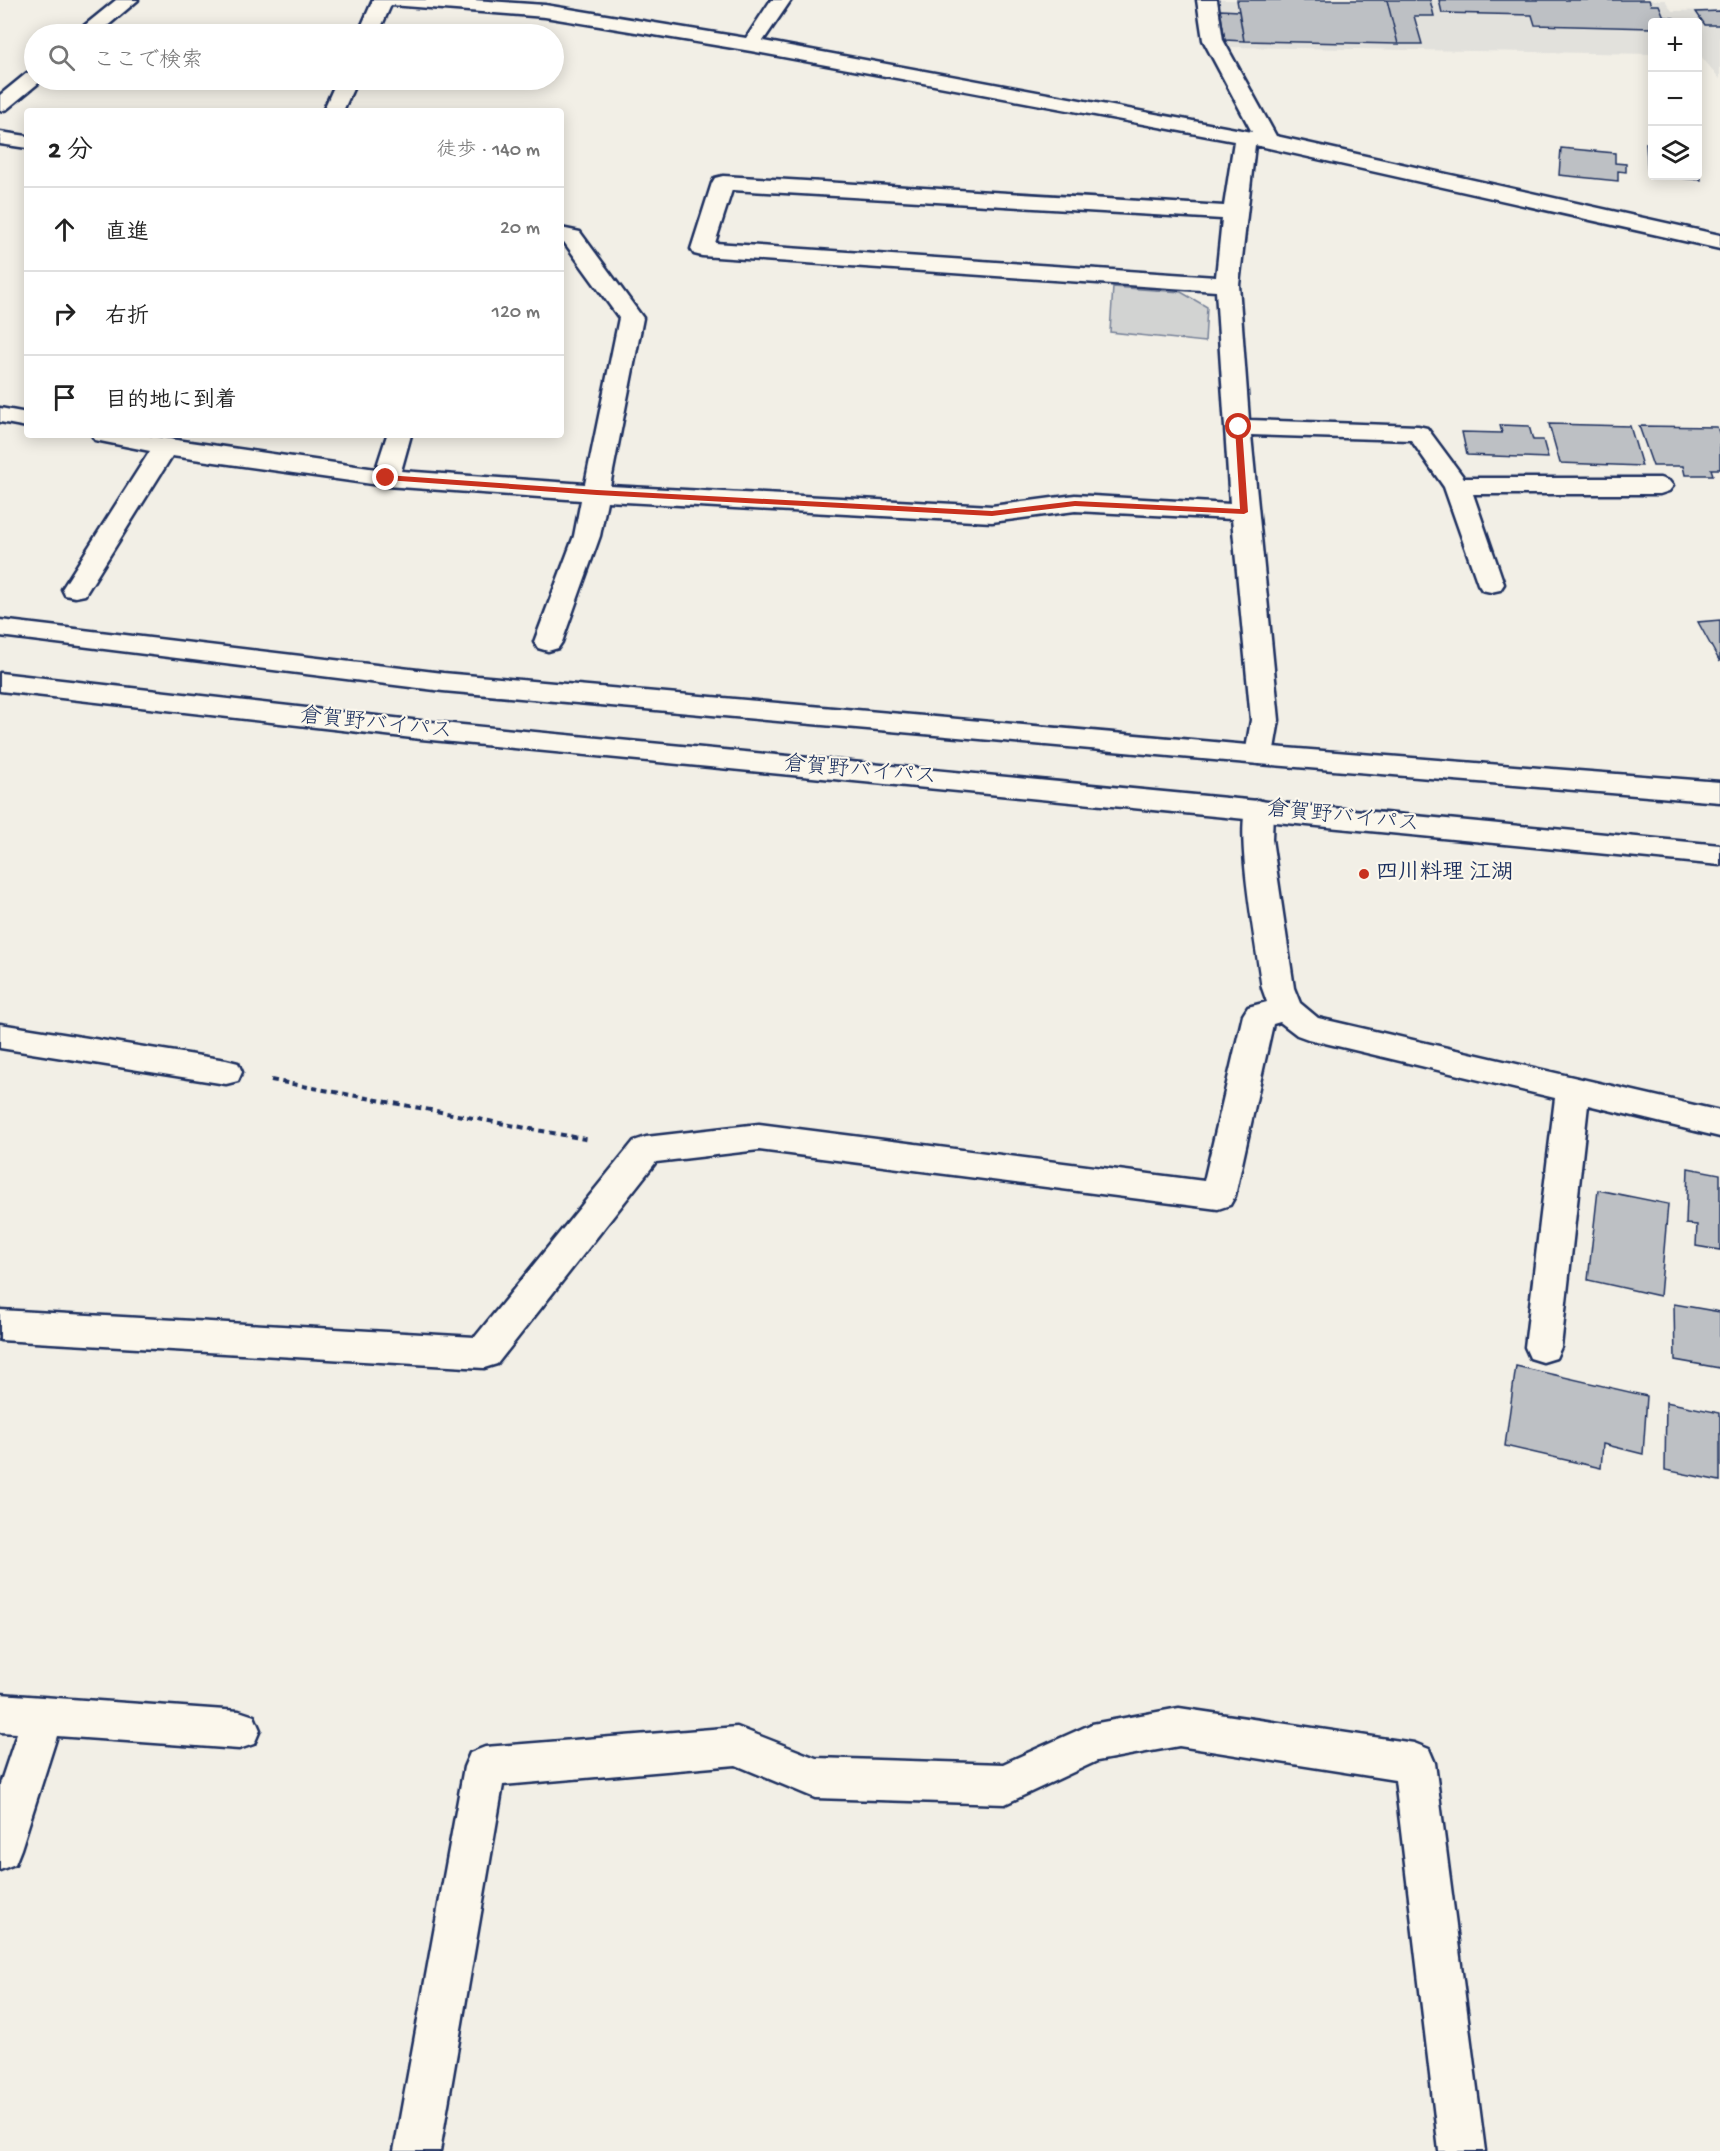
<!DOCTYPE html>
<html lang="ja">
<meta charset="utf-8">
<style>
body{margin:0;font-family:"Gochi Hand","Klee One",sans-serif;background:#f6f6f6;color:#222}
.controls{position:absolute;right:18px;top:18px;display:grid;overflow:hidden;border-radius:6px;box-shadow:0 3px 15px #0003}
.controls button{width:54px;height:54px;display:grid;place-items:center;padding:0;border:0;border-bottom:2px solid #e0e0e0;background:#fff;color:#222;font:30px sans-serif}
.stop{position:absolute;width:18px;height:18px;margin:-14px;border:4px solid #c8321e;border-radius:50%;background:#fff}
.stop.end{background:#c8321e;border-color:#fff;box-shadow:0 2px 6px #0008}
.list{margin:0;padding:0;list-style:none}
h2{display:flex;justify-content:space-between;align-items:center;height:78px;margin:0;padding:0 24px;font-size:26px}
h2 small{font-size:20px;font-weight:400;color:#767676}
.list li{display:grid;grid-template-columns:39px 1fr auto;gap:18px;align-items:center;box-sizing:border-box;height:84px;padding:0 24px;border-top:2px solid #e0e0e0}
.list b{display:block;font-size:22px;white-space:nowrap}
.list em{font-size:20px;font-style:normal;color:#767676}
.icon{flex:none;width:33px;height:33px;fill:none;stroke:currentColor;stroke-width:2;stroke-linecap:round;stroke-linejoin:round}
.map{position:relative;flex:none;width:1720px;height:2151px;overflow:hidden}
.search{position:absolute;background:#fff;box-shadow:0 3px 15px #0003;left:24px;top:24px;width:540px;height:66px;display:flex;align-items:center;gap:15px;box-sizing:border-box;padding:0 21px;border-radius:33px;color:#767676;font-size:22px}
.panel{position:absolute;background:#fff;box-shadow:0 3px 15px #0003;left:24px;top:108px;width:540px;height:330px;border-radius:6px}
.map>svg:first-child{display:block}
.built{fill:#e2e1dc}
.green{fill:#d2d3d2;stroke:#768198;stroke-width:1.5}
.building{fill:#bdc0c4;stroke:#1b2f5e;stroke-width:1.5}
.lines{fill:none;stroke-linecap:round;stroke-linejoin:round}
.minor-casing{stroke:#1b2f5e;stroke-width:5}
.highway-casing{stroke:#1b2f5e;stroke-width:5}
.path{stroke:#1b2f5e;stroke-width:4;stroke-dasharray:6 4.5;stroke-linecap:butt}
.minor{fill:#fbf7ec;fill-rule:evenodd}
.highway{fill:#fbf7ec;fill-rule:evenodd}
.route{fill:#c8321e}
.poi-dot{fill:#c8321e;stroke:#fbf7ec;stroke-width:2}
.labels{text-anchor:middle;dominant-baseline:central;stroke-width:4.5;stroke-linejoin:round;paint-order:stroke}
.street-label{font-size:22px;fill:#1b2f5e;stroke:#fbf7ec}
.poi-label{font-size:22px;font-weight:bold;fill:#1b2f5e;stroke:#fbf7ec;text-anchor:start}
</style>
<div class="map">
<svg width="1720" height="2151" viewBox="0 0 1720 2151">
<rect width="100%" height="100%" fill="#f2efe6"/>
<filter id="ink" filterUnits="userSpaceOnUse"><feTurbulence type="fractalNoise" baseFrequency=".0167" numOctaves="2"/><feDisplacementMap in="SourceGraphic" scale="12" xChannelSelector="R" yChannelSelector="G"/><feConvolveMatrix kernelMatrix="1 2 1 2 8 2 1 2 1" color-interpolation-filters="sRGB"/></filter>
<g filter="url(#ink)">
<path class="built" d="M1214,0H1665L1672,11L1720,10V79L1700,55L1698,54V22H1652V54L1228,47L1220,41Z"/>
<path class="green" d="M1113,287L1181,292L1207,307L1205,342L1110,332Z"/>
<path class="building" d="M1237,0H1387L1398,44L1244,41Z
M1387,0H1430L1434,16H1414L1422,44H1398Z
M1439,0H1649L1651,5H1659L1664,17L1674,18L1676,22H1652V28L1535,25L1532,15L1442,13Z
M1220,10L1239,11L1244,41L1225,40Z
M1720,11V25H1705L1696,12Z
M1646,143L1652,144V176H1698V148L1701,180L1648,175Z
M1561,148L1615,153V163L1626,164V172L1618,171V181L1559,175Z
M1549,424L1630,426L1642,466L1560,463Z
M1500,425L1529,426L1533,440H1543L1548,458L1467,455L1462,432L1502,433Z
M1639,426L1717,427L1720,435V469H1711L1713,475H1685L1683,466H1653Z
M1720,620V662L1698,622Z
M1688,1168L1720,1174V1250L1696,1246L1697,1225L1686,1224Z
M1598,1190L1668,1204L1660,1296L1588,1280Z
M1674,1304L1720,1312V1368L1675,1360Z
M1516,1366L1647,1396L1643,1454L1603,1444L1601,1468L1505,1446Z
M1666,1402L1720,1413V1481L1665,1470Z"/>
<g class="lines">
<g class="minor-casing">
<path id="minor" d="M116,0H138L98,34H76L79,30Z
M373,0H474L545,5L746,38L771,0H791L763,41L1252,132L1203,40L1197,0H1217L1223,40L1276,136L1720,235V249L1255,145L1239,285L1249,420L1418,426L1427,428L1464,478H1660L1669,481L1673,486L1669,491L1660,494H1473L1504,584L1500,590L1491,592L1482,590L1478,584L1444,487L1411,440L1251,435L1279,720L1273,755L1269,762L1259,764L1249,762L1245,755L1251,720L1232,519L1075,511L992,522L607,501L600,536L562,642L558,648L548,651L538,648L534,642L574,536L581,500L386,486L172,456L85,595L75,597L65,595L62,589L150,451L95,440L92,435H142L376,469L387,435H411L401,471L585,484L619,318L564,242H561V228L580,232L643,318L610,486L992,506L1075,495L1230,504L1216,291L702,256L694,254L691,249L712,183L715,178L723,176L1224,206L1234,141L751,51L545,17L391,5L378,34H358ZM732,190L1222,219L1216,277L715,243Z
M34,71V80H42L41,81L7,109L0,111V95L27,73Z
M337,80H357L343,111H323Z
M0,132L27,136V148L0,144Z
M0,408L27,413V427L0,422Z
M1258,800L1268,803L1273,810L1272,839L1294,988L1300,1003L1318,1018L1720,1111V1137L1588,1105L1561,1347L1556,1358L1543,1362L1530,1358L1525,1347L1555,1098L1308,1039L1297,1035L1280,1022L1273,1024L1235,1196L1230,1205L1218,1209L759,1150L656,1162L497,1364L484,1368L0,1340V1310L475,1337L634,1141L646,1137L759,1124L1204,1181L1243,1015L1248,1007L1267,1002L1262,988C1258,955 1233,826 1248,803Z
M0,1024L226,1060L238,1063L242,1072L238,1081L226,1084L0,1048Z
M0,1694L239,1711L254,1716L260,1730L254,1744L239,1749L57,1736L21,1849L15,1864L0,1870V1784L17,1733L0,1732Z
M1179,1708L1414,1743L1429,1749L1435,1763L1485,2151H1439L1395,1780L1179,1746L1097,1761L1005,1804L815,1798L736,1765L503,1785L440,2151H394L464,1767L470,1753L485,1747L737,1727L816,1758L1003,1764L1092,1724Z"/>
</g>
<g class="highway-casing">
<path id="highway" d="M0,620L443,673L1259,746L1720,782V802L1259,764L443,691L0,636Z
M0,673L421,721L1720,845V865L421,739L0,691Z"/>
</g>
<path class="path" d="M271,1080L590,1140"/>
<use href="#minor" class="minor"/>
<use href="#highway" class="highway"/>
</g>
</g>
<path class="route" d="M1239,425L1242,427L1248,512L1244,514L1075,506L992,516L597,495L386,480L382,478L386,475L597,490L992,511L1075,501L1240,509L1235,427Z"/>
<circle class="poi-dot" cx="1364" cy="874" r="6"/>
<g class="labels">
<g class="street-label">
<text transform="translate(376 725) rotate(6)">倉賀野バイパス</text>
<text transform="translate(860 772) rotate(5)">倉賀野バイパス</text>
<text transform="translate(1343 818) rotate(6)">倉賀野バイパス</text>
</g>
<g class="poi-label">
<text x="1376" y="874">四川料理 江湖</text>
</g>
</g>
</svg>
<div class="controls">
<button>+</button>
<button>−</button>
<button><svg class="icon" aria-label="layers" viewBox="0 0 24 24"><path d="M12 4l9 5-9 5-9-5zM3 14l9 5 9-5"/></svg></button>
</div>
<div class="stop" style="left:1239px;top:427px"></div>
<div class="stop end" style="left:386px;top:478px"></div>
<div class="search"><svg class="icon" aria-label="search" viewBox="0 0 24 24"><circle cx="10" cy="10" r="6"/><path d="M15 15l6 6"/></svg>ここで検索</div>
<section class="panel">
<h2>2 分<small>徒歩 · 140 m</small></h2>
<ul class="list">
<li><svg class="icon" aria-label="ahead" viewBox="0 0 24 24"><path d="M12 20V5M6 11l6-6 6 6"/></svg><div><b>直進</b></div><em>20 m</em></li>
<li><svg class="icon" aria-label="right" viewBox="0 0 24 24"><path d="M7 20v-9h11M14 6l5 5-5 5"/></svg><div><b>右折</b></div><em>120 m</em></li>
<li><svg class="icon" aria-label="arrive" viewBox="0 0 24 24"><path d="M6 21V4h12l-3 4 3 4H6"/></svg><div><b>目的地に到着</b></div></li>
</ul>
</section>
</div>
